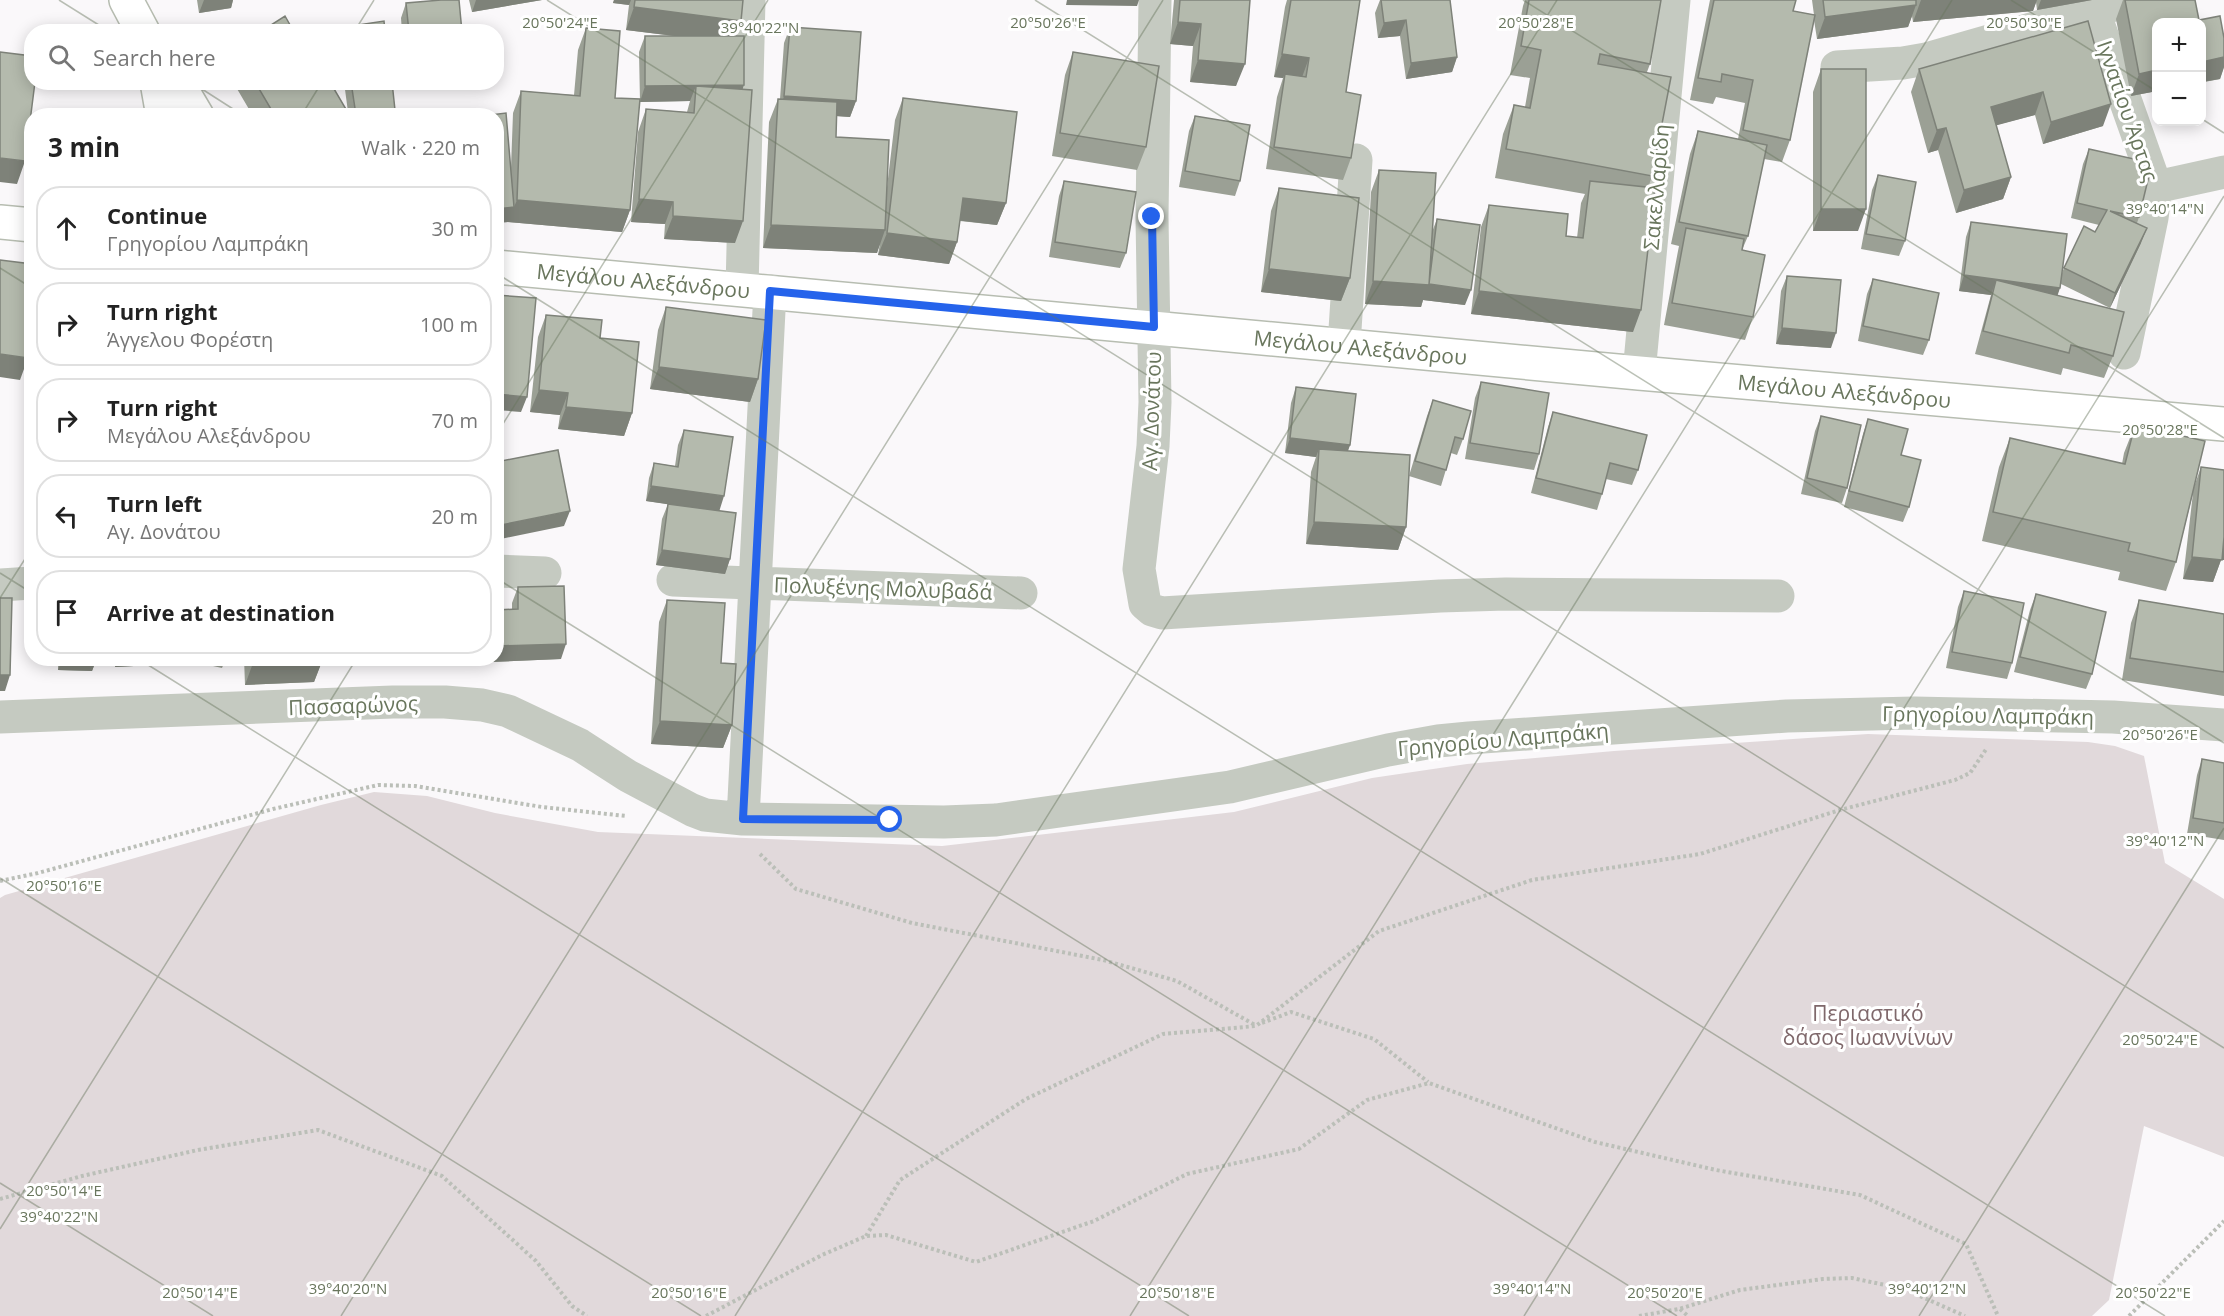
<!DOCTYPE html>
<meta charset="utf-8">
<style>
body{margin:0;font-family:"Open Sans",sans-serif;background:#f6f6f6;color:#222}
.controls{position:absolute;right:18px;top:18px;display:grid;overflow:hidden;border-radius:12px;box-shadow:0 3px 15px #0003}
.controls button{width:54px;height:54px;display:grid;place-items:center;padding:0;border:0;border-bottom:2px solid #e0e0e0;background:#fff;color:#222;font:30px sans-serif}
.stop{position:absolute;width:18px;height:18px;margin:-14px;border:4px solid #2563eb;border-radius:50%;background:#fff}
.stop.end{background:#2563eb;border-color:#fff;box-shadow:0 2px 6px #0008}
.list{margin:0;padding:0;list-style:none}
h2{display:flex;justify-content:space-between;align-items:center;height:78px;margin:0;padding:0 24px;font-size:26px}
h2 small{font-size:20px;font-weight:400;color:#767676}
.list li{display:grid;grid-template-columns:39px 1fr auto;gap:18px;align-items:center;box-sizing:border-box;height:84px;margin:0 12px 12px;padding:0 12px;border:2px solid #e0e0e0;border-radius:24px}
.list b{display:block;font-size:22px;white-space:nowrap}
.list p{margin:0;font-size:20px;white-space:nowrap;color:#767676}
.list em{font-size:20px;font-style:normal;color:#767676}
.icon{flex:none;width:33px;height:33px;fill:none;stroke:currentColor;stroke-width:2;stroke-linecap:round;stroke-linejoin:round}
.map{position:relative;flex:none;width:2224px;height:1316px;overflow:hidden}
.search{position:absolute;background:#fff;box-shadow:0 3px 15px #0003;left:24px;top:24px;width:480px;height:66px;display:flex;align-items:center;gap:15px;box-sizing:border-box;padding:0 21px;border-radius:24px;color:#767676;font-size:22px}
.panel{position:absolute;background:#fff;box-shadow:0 3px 15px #0003;left:24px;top:108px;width:480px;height:558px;border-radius:24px}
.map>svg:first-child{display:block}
.green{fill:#e1d9db}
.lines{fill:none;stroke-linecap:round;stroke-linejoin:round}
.secondary-casing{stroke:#b7bdb1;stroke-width:36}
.path{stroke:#bbbfb8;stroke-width:4;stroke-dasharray:3 3;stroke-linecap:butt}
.minor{stroke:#c5cac1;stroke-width:33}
.secondary{stroke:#fff;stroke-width:33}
.wall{fill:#9ba095}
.shaded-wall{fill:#7e8279}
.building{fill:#b4baad;stroke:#7e8279;stroke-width:1.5}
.route{stroke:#2563eb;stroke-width:8}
.ticks{fill:none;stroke:#69765d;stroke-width:1.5;stroke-opacity:0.45}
.labels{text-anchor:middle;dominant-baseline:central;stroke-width:6;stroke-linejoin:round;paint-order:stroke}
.street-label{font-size:21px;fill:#69765d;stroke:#fff}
.park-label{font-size:21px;fill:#7f686b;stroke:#fff}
.ticks-label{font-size:15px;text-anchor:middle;fill:#69765d;stroke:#fff;stroke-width:6;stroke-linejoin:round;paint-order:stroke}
</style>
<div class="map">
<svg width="2224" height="1316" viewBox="0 0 2224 1316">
<rect width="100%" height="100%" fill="#faf8fa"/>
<path class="green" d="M1868,734L2088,742L2115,746L2144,756L2165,863L2224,899V1157L2144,1126L2109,1300L2092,1316H0V898L5,895L321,805L374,792L427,796L495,813L598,832L942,846L1234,812L1372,778L1467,764L1614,751Z"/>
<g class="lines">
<g class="secondary-casing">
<g id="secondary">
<path d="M126,0L143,32"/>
<path d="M157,82L163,116"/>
<path d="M177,82L197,116"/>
<path d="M0,222L32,225"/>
<path id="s1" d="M496,267L1639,373L2224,424"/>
</g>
</g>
<path class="path" d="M760,854L796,889L912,923L1103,960L1177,981L1255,1025
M0,881L38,873L273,809L378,785L415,786L542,807L626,816
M1262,1023L1291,1012L1374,1039L1428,1082
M0,1199L82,1176L198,1150L318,1130L442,1176L536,1261L572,1306L587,1316
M866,1236L900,1180L1026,1099L1163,1034L1256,1026L1379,931L1532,880L1700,854L1840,810L1955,780L1970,773L1987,748
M1680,1309L1688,1316
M706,1316L822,1255L866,1236L886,1235L976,1262L1094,1221L1187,1174L1299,1149L1367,1100L1429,1083L1595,1142L1716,1170L1860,1195L1966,1244L1998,1316
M1639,1316L1679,1309L1740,1290L1823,1279L1852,1278L1904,1289L1965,1316
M2129,1316L2224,1221"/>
<path class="minor" d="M1155,0L1152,217L1155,402L1153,446L1139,569L1145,604L1152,610L1162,613L1440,596L1506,594L1778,596
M2094,12L2156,187L2152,218L2124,353
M1837,67L1903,63L1926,59L2132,0
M2156,187L2224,172
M742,289L749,0
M1344,345L1356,160
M1639,373L1674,0
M496,571L545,573
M673,580L1021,593
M0,585L32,583
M0,717L393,702H445L482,705L508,711L580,745L628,776L692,810L705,815L743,819L944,822L996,820L1230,787L1388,750L1438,741L1469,738L1787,716L1914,713L2113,717L2224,725
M743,819L770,291"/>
<use href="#secondary" class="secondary"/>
</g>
<path class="wall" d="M197,0H233L231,8L199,13Z
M469,0H542L472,12Z
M614,0H743L735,36L743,89L735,243L664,239L665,224L631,222L638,132L646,109L687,112L690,101L640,102L639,52L645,36H674L626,30L629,5L613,3Z
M1174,0H1250L1236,86L1190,82L1193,46L1170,44Z
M1287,0H1360L1346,92L1351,158L1343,180L1266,169L1277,97L1283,78L1274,77L1285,7Z
M1380,0H1450L1457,57L1452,72L1406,79L1400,36L1378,38L1375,13Z
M1525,0H1661L1650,64L1647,72L1652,176L1648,188L1633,332L1471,314L1481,227L1489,205L1566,236L1577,238L1581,203L1585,194L1495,178L1503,134L1514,105L1525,107L1530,78L1510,75L1523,6Z
M1710,0H1796L1793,11L1814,15L1812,0H2092L2037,10L2036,2L2033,11L1913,22L1912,16L1908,27L1817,39L1814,20L1790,140L1782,162L1764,159L1748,236L1742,250L1753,317L1745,340L1664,325L1678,251L1679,246L1671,244L1690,154L1698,131L1738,139L1745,103L1716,97L1713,104L1690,100Z
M2123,0H2195L2199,20L2224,38V67L2220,79L2131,96L2116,19Z
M406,3L462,32H402L401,18Z
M2088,21L2103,126L2043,144L2035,115L1996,125L2011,177L2003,199L1956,213L1938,150L1928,153L1911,92L1919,69Z
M790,27L856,101L850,117L836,116V137L887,187L895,120L903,98L1006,203L997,225L960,221L957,242L949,264L878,255L880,243L877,253L763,248L769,122L778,99H780L784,43Z
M586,28L615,98L630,210L622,232L508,222L496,223V116L511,168L513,113L521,91L574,95L578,50Z
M1073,52L1146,147L1137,170L1052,156L1065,75Z
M1821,69L1858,231H1813V92Z
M233,82H340L339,85L333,89L348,112L344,82H392L393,116H253Z
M1195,116L1240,181L1235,196L1179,187L1189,131Z
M2089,149L2139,217L2137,223L2141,243L2110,308L2061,284L2057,295L2113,356L2104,378L2063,368L2061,375L1975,354L1991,295L1959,291L1966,237L1971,222L2062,273L2064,268L2095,232L2099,225L2071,218L2083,164Z
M1379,170L1432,232L1437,219L1465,305L1423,300L1421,307L1365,304L1371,192Z
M1878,175L1905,241L1899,256L1861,249L1872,190Z
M1064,181L1126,253L1120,268L1049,257L1059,196Z
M1279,188L1350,278L1341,301L1261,292L1271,211Z
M1787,276L1831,348L1776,344L1781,291Z
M1873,279L1929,340L1923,355L1858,341L1867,294Z
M666,307L758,379L750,402L650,389L658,330Z
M546,315L632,413L624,436L558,429L560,415L530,412L538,337Z
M1481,382L1539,454L1534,470L1465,459L1475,398Z
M1296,387L1350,445L1348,451L1406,527L1398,550L1306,544L1311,472L1316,457L1285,453L1291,403Z
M1433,400L1463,439L1457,455L1451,453L1441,486L1409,476L1427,416Z
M1553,412L1638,470L1632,485L1606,479L1602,494L1597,510L1531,493L1548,427Z
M1821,416L1847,488L1842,503L1801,494L1815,431Z
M1868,419L1901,455L1909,507L1903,522L1844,507L1863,434Z
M2135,425L2194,487L2201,467L2224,470V560H2221L2213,582L2183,579L2193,493L2176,562L2166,591L2118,580L2120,572L1982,541L1999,467L2010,438L2122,464L2124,453Z
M684,430L719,510L730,559L725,574L656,565L662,519L668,504L646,501L649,478L654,463L675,466L678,445Z
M518,587L561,659L490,662L489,658H496L512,609V603Z
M1964,591L2012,663L2007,679L1946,668L1958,607Z
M2036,594L2092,674L2086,689L2014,672L2030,610Z
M667,600L721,663L732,725L723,748L651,744L659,622Z
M2139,600L2224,614V696L2122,680L2131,623Z
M58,658H97L92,671L58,670Z
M115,658H143L134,666L115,667Z
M177,658H226L222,668Z
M244,658H323L314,682L245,685Z
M2202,759L2224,763V840L2187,834L2197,775Z"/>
<path class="shaded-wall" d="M204,0H233L231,8L199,13Z
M476,0H542L472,12Z
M614,0H631L629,5L613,3Z
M1067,0H1139L1137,6L1066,5Z
M1921,0H2037L2033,11L1913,22Z
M2041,0H2092L2037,10Z
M1916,5L1908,27L1817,39L1825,17Z
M634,7L741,21L732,43L626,30Z
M1406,20L1400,36L1378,38L1384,23Z
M1178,22L1201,24L1193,46L1170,44Z
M1282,54L1309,58L1301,80L1285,74L1283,78L1274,77Z
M1457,57L1452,72L1406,79L1411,63Z
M2224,57V67L2220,79L2202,82V62Z
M1198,60L1245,64L1236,86L1190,82Z
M2157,70V91L2131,96L2139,74Z
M323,82H340L339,85L317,98Z
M744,85L738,101L696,86L690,101L640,102L645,86Z
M2043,92L2035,115L1983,129L1991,107Z
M784,96L856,101L850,117L779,112Z
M2111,104L2103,126L2043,144L2051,122Z
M395,110L393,116H355L356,115Z
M1946,128L1938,150L1928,153L1937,130Z
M0,158L25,161L17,184L0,182Z
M2011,177L2003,199L1956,213L1964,190Z
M963,198L1006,203L997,225L955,220Z
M639,199L673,202L665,224L631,222Z
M517,200L630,210L622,232L508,222L496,223V209L514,207Z
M1821,209H1866L1858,231H1813Z
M673,216L743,221L735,243L664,239Z
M771,225L885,230L877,253L763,248Z
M2147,228L2141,243L2110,308L2115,293Z
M887,233L957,242L949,264L878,255Z
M1269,269L1350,278L1341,301L1261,292Z
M1964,275L2060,288L2055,303L1996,280L1991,295L1959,291Z
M1373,281L1428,284L1471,290L1465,305L1423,300L1421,307L1365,304Z
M1479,291L1641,310L1633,332L1471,314Z
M1782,328L1836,333L1831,348L1776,344Z
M0,354L28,358L20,380L0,377Z
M659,367L758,379L750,402L650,389Z
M539,390L568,393L560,415L530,412Z
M496,394L527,397L521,412L496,410Z
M566,407L632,413L624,436L558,429Z
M1290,438L1350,445L1344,460L1319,449L1316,457L1285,453Z
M651,486L724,496L719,512L646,501Z
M570,511L564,526L496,540V526Z
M1314,522L1406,527L1398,550L1306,544Z
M2224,537V560H2221L2213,582L2183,579L2192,557Z
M662,550L730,559L725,574L656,565Z
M566,644L561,659L490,662L491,658H496V646Z
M62,658H97L92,671L58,670Z
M119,658H143L134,666L115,667Z
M323,659L314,682L245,685L253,663Z
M0,675H10L5,691H0Z
M660,721L732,725L723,748L651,744Z"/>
<path class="building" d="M441,0H459L462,32H409L406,3Z
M635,0H743L741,21L634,7Z
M1180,0H1250L1245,64L1198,60L1201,24L1178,22Z
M1291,0H1360L1346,92L1361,95L1351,158L1274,147L1285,74L1306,77L1309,58L1282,54Z
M1381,0H1450L1457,57L1411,63L1406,20L1384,23Z
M1529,0H1661L1650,64L1600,54L1598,64L1671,77L1652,176L1506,149L1514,105L1530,108L1541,50L1521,46Z
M1714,0H1796L1793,11L1815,15L1790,140L1743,130L1753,80L1722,74L1721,82L1698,78Z
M1823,0H1916V5L1825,17Z
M2125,0H2195L2199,20L2220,16L2224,38V57L2202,62V22H2157V70L2139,74Z
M285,16L294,32H260Z
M384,21L385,32H345L344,27Z
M2088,21L2111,104L2051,122L2043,92L1991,107L2011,177L1964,190L1946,128L1937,130L1919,69Z
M790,27L861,32L856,101L784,96Z
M586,28L620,31L615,98L640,99L630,210L517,200L521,91L580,96Z
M645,36H744V85L645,86Z
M0,52L32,56V82H35L25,161L0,158Z
M1073,52L1159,66L1146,147L1060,133Z
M1821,69H1866V209H1821Z
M255,82H330L350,116H275Z
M351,82H392L395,110L356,115Z
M696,86L752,90L743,221L673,216V202L639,199L646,109L694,113Z
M903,98L1017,112L1006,203L963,198L957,242L887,233Z
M778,99L837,102L836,137L889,140L885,230L771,225Z
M506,113L514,207L496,209V116H482Z
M1195,116L1250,125L1240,181L1185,171Z
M1698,131L1767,145L1748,236L1679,222Z
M2089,149L2152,163L2139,217L2110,211L2147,228L2115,293L2064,268L2084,226L2095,232L2107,210L2077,203Z
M1379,170L1436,173L1429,285L1373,281Z
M1878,175L1916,182L1905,241L1866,234Z
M1064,181L1136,192L1126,253L1055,242Z
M1590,181L1655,188L1641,310L1479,291L1489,205L1568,214L1566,236L1583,238Z
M1279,188L1359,198L1350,278L1269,269Z
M1437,219L1480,225L1471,290L1429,284Z
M1971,222L2067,234L2060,288L1964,275Z
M1686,228L1744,239L1742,250L1765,255L1753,317L1672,303Z
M0,260L32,264V335L28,358L0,354Z
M1787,276L1841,280L1836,333L1782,328Z
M1873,279L1939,293L1929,340L1863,326Z
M1996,280L2124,312L2113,356L2071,345L2069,353L1983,331Z
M496,295L536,298L527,397L496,394Z
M666,307L766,320L758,379L659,367Z
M546,315L602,320L600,338L639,342L632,413L566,407L568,393L539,390Z
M1481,382L1549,393L1539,454L1470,443Z
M1296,387L1356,394L1350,445L1290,438Z
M1433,400L1471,411L1463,439L1455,437L1446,470L1415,461Z
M1553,412L1647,435L1638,470L1610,463L1602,494L1536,478Z
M1821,416L1861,425L1847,488L1807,478Z
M1868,419L1908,429L1901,455L1921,460L1909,507L1849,491Z
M2135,425L2205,441L2176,562L2128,551L2130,543L1993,512L2010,438L2125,464Z
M684,430L733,437L724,496L651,486L654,463L678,467Z
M1319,449L1410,455L1406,527L1314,522Z
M558,450L570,511L496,526V462Z
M2201,467L2224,470V537L2222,560L2192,557Z
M668,504L736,513L730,559L662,550Z
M564,586L566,644L496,646V610L518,609V587Z
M1964,591L2024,603L2012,663L1952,652Z
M2036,594L2106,612L2092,674L2020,657Z
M0,598H12L10,675H0Z
M667,600L725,603L721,663L736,664L732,725L660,721Z
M2139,600L2224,614V672L2130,658Z
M253,658H323V659L253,663Z
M2202,759L2224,763V823L2193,818Z"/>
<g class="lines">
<path class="route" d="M890,820L743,819L770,291L1154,327L1152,217"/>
</g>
<path class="ticks" d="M59,0L110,32M547,0L2224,1048M1035,0L2224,743M1523,0L2224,438M2011,0L2156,91M354,32L374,0M191,82L244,116M301,116L322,82M2202,119L2224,133M0,268L32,288M496,273L2165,1316M496,435L768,0M0,573L32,593M496,578L1677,1316M0,598L32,548M137,658L1189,1316M0,878L701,1316M0,1183L213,1316M0,1229L357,658M341,1316L1163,0M735,1316L1557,0M1130,1316L1952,0M1524,1316L2224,196M1919,1316L2224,828"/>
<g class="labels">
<g class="street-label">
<text transform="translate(2128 111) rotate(71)">Ιγνατίου Άρτας</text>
<text transform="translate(1656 187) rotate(-85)">Σακελλαρίδη</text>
<text stroke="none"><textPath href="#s1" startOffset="148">Μεγάλου Αλεξάνδρου</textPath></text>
<text stroke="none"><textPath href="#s1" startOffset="868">Μεγάλου Αλεξάνδρου</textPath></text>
<text stroke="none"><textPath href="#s1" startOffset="1354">Μεγάλου Αλεξάνδρου</textPath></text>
<text transform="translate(1151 411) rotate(-88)">Αγ. Δονάτου</text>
<text transform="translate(883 588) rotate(2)">Πολυξένης Μολυβαδά</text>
<text transform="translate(353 705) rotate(-2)">Πασσαρώνος</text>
<text transform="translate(1988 715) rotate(1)">Γρηγορίου Λαμπράκη</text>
<text transform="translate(1503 739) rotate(-5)">Γρηγορίου Λαμπράκη</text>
</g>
<g class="park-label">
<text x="1868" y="1013">Περιαστικό<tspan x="1868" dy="24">δάσος Ιωαννίνων</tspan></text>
</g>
</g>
<g class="ticks-label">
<text x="1048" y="28">20°50'26"E</text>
<text x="560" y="28">20°50'24"E</text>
<text x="2024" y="28">20°50'30"E</text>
<text x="1536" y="28">20°50'28"E</text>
<text x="760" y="33">39°40'22"N</text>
<text x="2165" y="214">39°40'14"N</text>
<text x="2160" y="435">20°50'28"E</text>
<text x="2160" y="740">20°50'26"E</text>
<text x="2165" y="846">39°40'12"N</text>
<text x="64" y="891">20°50'16"E</text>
<text x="2160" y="1045">20°50'24"E</text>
<text x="64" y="1196">20°50'14"E</text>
<text x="59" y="1222">39°40'22"N</text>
<text x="348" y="1294">39°40'20"N</text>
<text x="1532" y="1294">39°40'14"N</text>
<text x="1927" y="1294">39°40'12"N</text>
<text x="200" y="1298">20°50'14"E</text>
<text x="689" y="1298">20°50'16"E</text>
<text x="1177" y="1298">20°50'18"E</text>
<text x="1665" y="1298">20°50'20"E</text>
<text x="2153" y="1298">20°50'22"E</text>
</g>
</svg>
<div class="controls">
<button>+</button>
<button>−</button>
</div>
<div class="stop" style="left:890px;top:820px"></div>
<div class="stop end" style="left:1152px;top:217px"></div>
<div class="search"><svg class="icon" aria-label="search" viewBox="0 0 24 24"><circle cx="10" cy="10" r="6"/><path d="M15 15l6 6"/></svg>Search here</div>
<section class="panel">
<h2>3 min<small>Walk · 220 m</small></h2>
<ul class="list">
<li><svg class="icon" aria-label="ahead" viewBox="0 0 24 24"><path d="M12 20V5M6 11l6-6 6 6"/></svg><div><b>Continue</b><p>Γρηγορίου Λαμπράκη</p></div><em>30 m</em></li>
<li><svg class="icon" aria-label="right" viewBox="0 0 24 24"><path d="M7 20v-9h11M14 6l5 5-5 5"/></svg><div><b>Turn right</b><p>Άγγελου Φορέστη</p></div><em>100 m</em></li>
<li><svg class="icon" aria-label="right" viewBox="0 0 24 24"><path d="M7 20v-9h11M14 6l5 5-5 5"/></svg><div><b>Turn right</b><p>Μεγάλου Αλεξάνδρου</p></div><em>70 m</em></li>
<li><svg class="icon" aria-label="left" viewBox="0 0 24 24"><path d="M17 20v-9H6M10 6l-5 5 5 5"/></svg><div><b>Turn left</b><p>Αγ. Δονάτου</p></div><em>20 m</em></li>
<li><svg class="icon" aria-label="arrive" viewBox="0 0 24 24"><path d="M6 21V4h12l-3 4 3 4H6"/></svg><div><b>Arrive at destination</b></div></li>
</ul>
</section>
</div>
